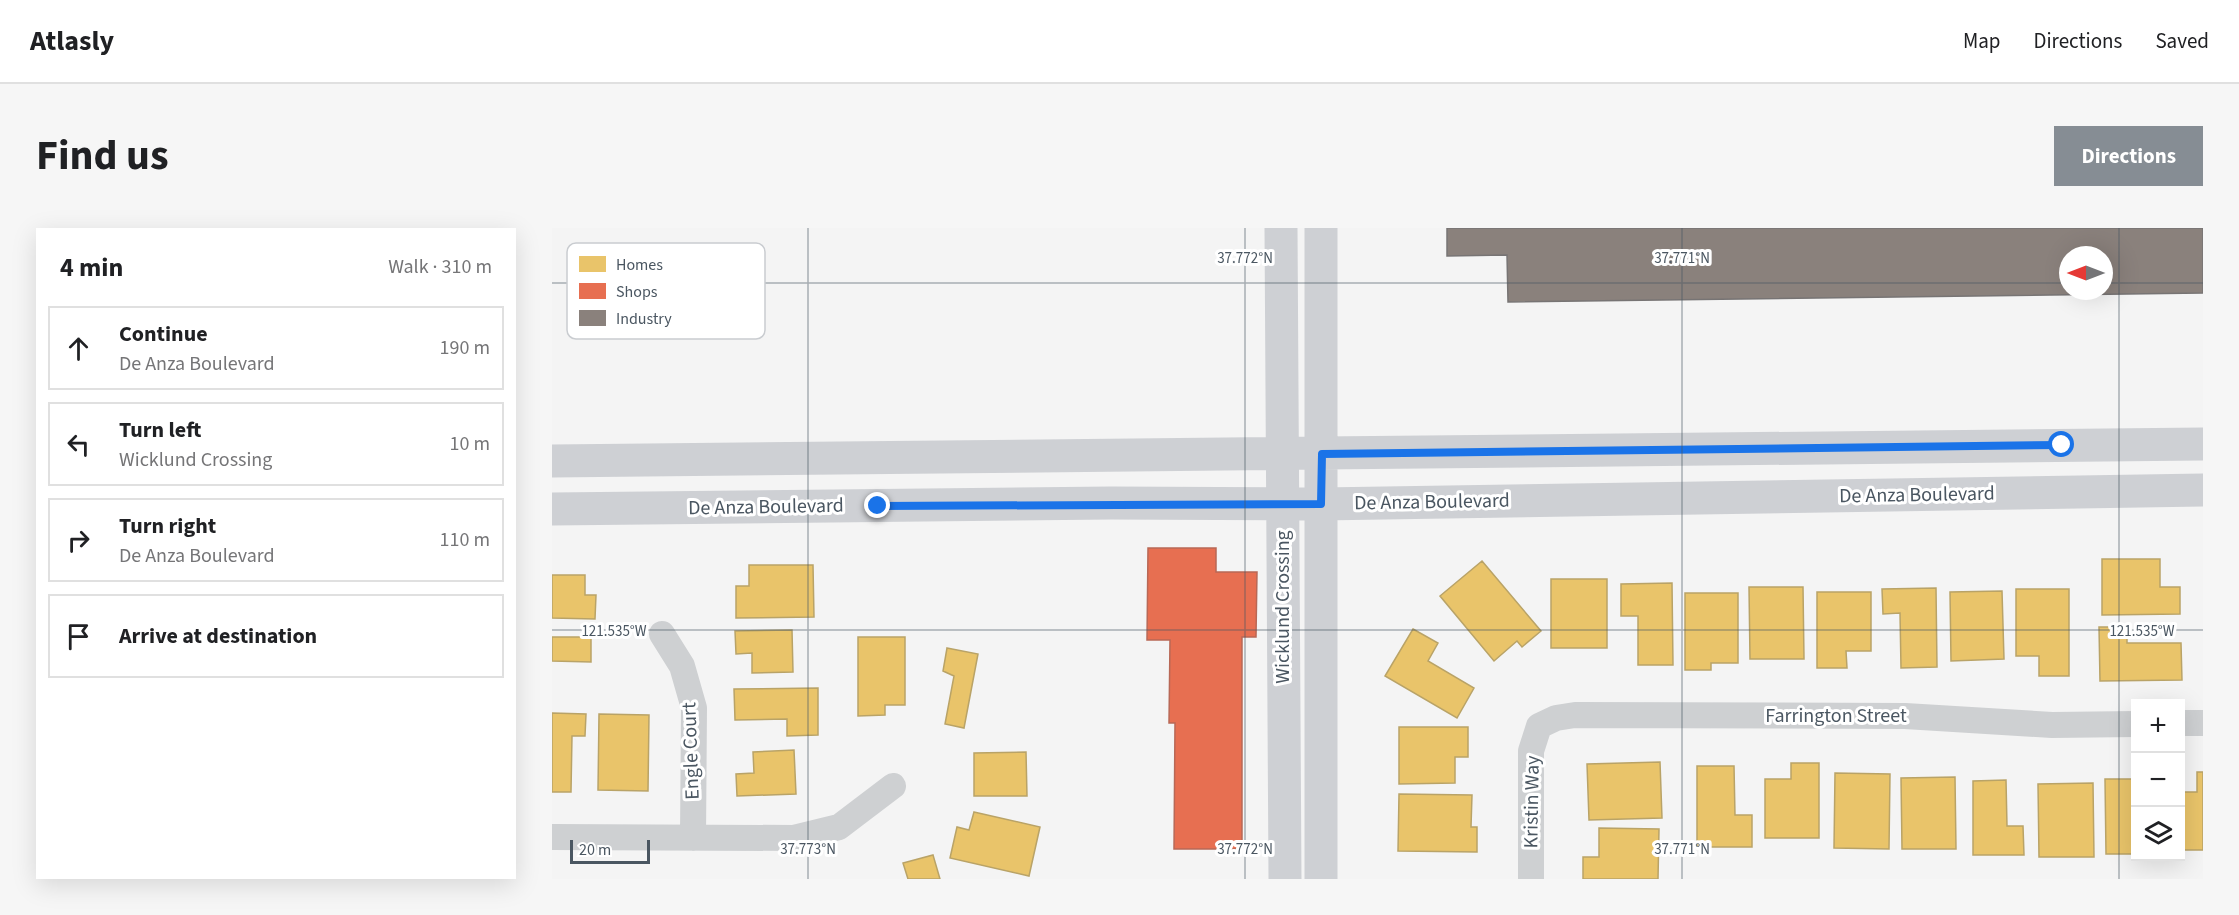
<!DOCTYPE html>
<meta charset="utf-8">
<style>
body{margin:0;font-family:"Source Sans 3",sans-serif;background:#f6f6f6;color:#202124}
.controls{position:absolute;right:18px;bottom:18px;display:grid;overflow:hidden;border-radius:0px;box-shadow:0 6px 24px #0002}
.controls button{width:54px;height:54px;display:grid;place-items:center;padding:0;border:0;border-bottom:2px solid #e0e0e0;background:#fff;color:#202124;font:30px sans-serif}
.compass{position:absolute;left:1507px;top:18px;width:54px;height:54px;border-radius:50%;background:#fff;box-shadow:0 6px 24px #0002;rotate:270deg}
.scale{position:absolute;left:18px;bottom:15px;width:80px;box-sizing:border-box;padding-left:6px;border:3px solid #4a5661;border-top:0;font-size:16px;line-height:21px;white-space:nowrap;color:#4a5661;-webkit-text-stroke:4px #fff;paint-order:stroke}
.stop{position:absolute;width:18px;height:18px;margin:-14px;border:4px solid #1a73e8;border-radius:50%;background:#fff}
.stop.end{background:#1a73e8;border-color:#fff;box-shadow:0 2px 6px #0008}
.list{margin:0;padding:0;list-style:none}
h2{display:flex;justify-content:space-between;align-items:center;height:78px;margin:0;padding:0 24px;font-size:26px}
h2 small{font-size:20px;font-weight:400;color:#757577}
.list li{display:grid;grid-template-columns:39px 1fr auto;gap:18px;align-items:center;box-sizing:border-box;height:84px;margin:0 12px 12px;padding:0 12px;border:2px solid #e0e0e0;border-radius:0px}
.list b{display:block;font-size:22px;white-space:nowrap}
.list p{margin:0;font-size:20px;white-space:nowrap;color:#757577}
.list em{font-size:20px;font-style:normal;color:#757577}
.icon{flex:none;width:33px;height:33px;fill:none;stroke:currentColor;stroke-width:2;stroke-linecap:round;stroke-linejoin:round}
.map{position:relative;flex:none;width:1651px;height:651px;overflow:hidden;border-radius:0px}
header{display:flex;align-items:center;gap:36px;box-sizing:border-box;height:84px;padding:0 30px;background:#fff;border-bottom:2px solid #e0e0e0}
header strong{font-size:28px}
nav{display:flex;gap:33px;margin-inline-start:auto;font-size:21px}
.intro{display:flex;align-items:center;justify-content:space-between;box-sizing:border-box;height:144px;padding:0 36px}
h1{margin:0;font-size:42px}
.button{padding:15px 27px;border-radius:0px;background:#868d94;color:#fff;font-size:21px;font-weight:700}
main{display:flex;gap:36px;padding:0 36px}
aside{flex:1;background:#fff;border-radius:0px;box-shadow:0 6px 24px #0002}
.map>svg:first-child{display:block}
.homes{fill:#e9c46a;stroke:#b9a367;stroke-width:1.5}
.shops{fill:#e76f51;stroke:#b86856;stroke-width:1.5}
.industry{fill:#8a817c;stroke:#777474;stroke-width:1.5;fill-rule:evenodd}
.lines{fill:none;stroke-linecap:round;stroke-linejoin:round}
.street{stroke:#ced0d2;stroke-width:26}
.secondary{stroke:#ced0d4;stroke-width:33}
.route{stroke:#1a73e8;stroke-width:8}
.ticks{fill:none;stroke:#4a5661;stroke-width:1.5;stroke-opacity:0.45}
.labels{text-anchor:middle;dominant-baseline:central;stroke-width:6;stroke-linejoin:round;paint-order:stroke}
.street-label{font-size:20px;fill:#4a5661;stroke:#fff}
.key{fill:#fff;stroke:#c9ccd0;stroke-width:1.5}
.key-label{font-size:16px;fill:#4a5661}
.ticks-label{font-size:15px;text-anchor:middle;fill:#4a5661;stroke:#fff;stroke-width:6;stroke-linejoin:round;paint-order:stroke}
</style>
<header>
<strong>Atlasly</strong>
<nav><a>Map</a><a>Directions</a><a>Saved</a></nav>
</header>
<div class="intro"><h1>Find us</h1><a class="button">Directions</a></div>
<main>
<aside>
<h2>4 min<small>Walk · 310 m</small></h2>
<ul class="list">
<li><svg class="icon" aria-label="ahead" viewBox="0 0 24 24"><path d="M12 20V5M6 11l6-6 6 6"/></svg><div><b>Continue</b><p>De Anza Boulevard</p></div><em>190 m</em></li>
<li><svg class="icon" aria-label="left" viewBox="0 0 24 24"><path d="M17 20v-9H6M10 6l-5 5 5 5"/></svg><div><b>Turn left</b><p>Wicklund Crossing</p></div><em>10 m</em></li>
<li><svg class="icon" aria-label="right" viewBox="0 0 24 24"><path d="M7 20v-9h11M14 6l5 5-5 5"/></svg><div><b>Turn right</b><p>De Anza Boulevard</p></div><em>110 m</em></li>
<li><svg class="icon" aria-label="arrive" viewBox="0 0 24 24"><path d="M6 21V4h12l-3 4 3 4H6"/></svg><div><b>Arrive at destination</b></div></li>
</ul>
</aside>
<div class="map">
<svg width="1651" height="651" viewBox="0 0 1651 651">
<rect width="100%" height="100%" fill="#f4f4f4"/>
<path class="homes" d="M1550,331H1608V359H1628V386L1550,387Z
M930,333L989,403L970,419L965,413L942,433L888,368Z
M197,337H261L262,389L184,390V358H197Z
M0,347H33V367H44L43,391L0,390Z
M999,351H1055V420H999Z
M1120,355L1121,437H1086V388H1069V356Z
M1197,359H1251L1252,431H1198Z
M1384,360L1385,439L1349,440L1348,385L1331,386L1330,361Z
M1464,361H1517V448H1487V428H1464Z
M1450,363L1452,431L1399,433L1398,364Z
M1265,364H1319V423H1294L1295,440H1265Z
M1133,365H1186V435H1159V442H1133Z
M1547,399H1575V415H1629L1630,452L1548,453Z
M861,401L886,415L876,433L922,460L905,490L833,448Z
M240,402L241,444L200,445V425L184,426L183,403Z
M0,409H39V434L0,433Z
M306,409H353V477H333V487L306,488Z
M395,420L426,426L412,500L393,496L402,448L391,443Z
M266,460V507L235,508V491L183,492L182,461Z
M0,485L34,486L33,508H20L19,564H0Z
M47,486L97,487L96,563L46,562Z
M847,499H916V529H903V555L847,556Z
M242,522L244,566L185,568L184,546L202,545L201,524Z
M474,524L475,568H422V525Z
M1108,534L1110,590L1037,592L1035,536Z
M1239,535H1267V610H1213V551H1239Z
M1145,538H1182L1183,587H1200V619H1145Z
M1645,544H1651V622H1628V564H1645Z
M1283,545L1338,546L1337,621L1282,620Z
M1403,549L1404,621H1350L1349,550Z
M1553,551H1584V626H1554Z
M1454,552L1455,598H1471L1472,627H1421V553Z
M1541,555L1542,629H1487L1486,556Z
M847,566L920,567L919,599H925V624L846,623Z
M422,584L488,599L477,648L398,630L405,599L417,602Z
M1047,600L1107,601L1106,651H1031V629H1047Z
M381,627L388,651H356L351,635Z"/>
<path class="shops" d="M596,320H664V344H705L704,409H690V621H622L623,495H617L618,412H595Z"/>
<path class="industry" d="M895,0H1651V65L956,74L955,27L895,28ZM1516,27H1552V63H1516Z"/>
<g class="lines">
<path class="street" d="M110,406L130,438L142,480L141,610
M1628,495H1651
M0,609L242,610L287,599L341,558
M979,651V523L987,498L1004,490L1023,487L1353,488L1500,497L1584,496"/>
<path class="secondary" d="M729,0L733,651
M769,0V651
M0,233L1651,216
M0,281L559,275L769,276L1651,262"/>
</g>
<g class="lines">
<path class="route" d="M326,278L769,276L770,226L1510,217"/>
</g>
<path class="ticks" d="M256,0V651M693,0V651M1130,0V651M1567,0V651M0,55H1516M1552,55H1651M0,402H1651"/>
<g class="labels">
<g class="street-label">
<text transform="translate(1365 267) rotate(-1)">De Anza Boulevard</text>
<text transform="translate(880 274) rotate(-1)">De Anza Boulevard</text>
<text transform="translate(214 279) rotate(-1)">De Anza Boulevard</text>
<text transform="translate(731 379) rotate(-90)">Wicklund Crossing</text>
<text x="1284" y="488">Farrington Street</text>
<text transform="translate(139 523) rotate(-92)">Engle Court</text>
<text transform="translate(980 574) rotate(-89)">Kristin Way</text>
</g>
</g>
<rect x="15" y="15" width="198" height="96" rx="9" class="key"/>
<rect x="27" y="28" width="27" height="16" fill="#e9c46a"/>
<rect x="27" y="55" width="27" height="16" fill="#e76f51"/>
<rect x="27" y="82" width="27" height="16" fill="#8a817c"/>
<g class="key-label">
<text x="64" y="42">Homes</text>
<text x="64" y="69">Shops</text>
<text x="64" y="96">Industry</text>
</g>
<g class="ticks-label">
<text x="693" y="35">37.772°N</text>
<text x="1130" y="35">37.771°N</text>
<text x="1590" y="408">121.535°W</text>
<text x="62" y="408">121.535°W</text>
<text x="256" y="626">37.773°N</text>
<text x="693" y="626">37.772°N</text>
<text x="1130" y="626">37.771°N</text>
</g>
</svg>
<div class="controls">
<button>+</button>
<button>−</button>
<button><svg class="icon" aria-label="layers" viewBox="0 0 24 24"><path d="M12 4l9 5-9 5-9-5zM3 14l9 5 9-5"/></svg></button>
</div>
<svg class="compass" viewBox="-18 -18 36 36"><path d="M0-13l5 13h-10z" fill="#e53935"/><path d="M0 13l5-13h-10z" fill="#757577"/></svg>
<div class="scale">20 m</div>
<div class="stop" style="left:1510px;top:217px"></div>
<div class="stop end" style="left:326px;top:278px"></div>
</div>
</main>
